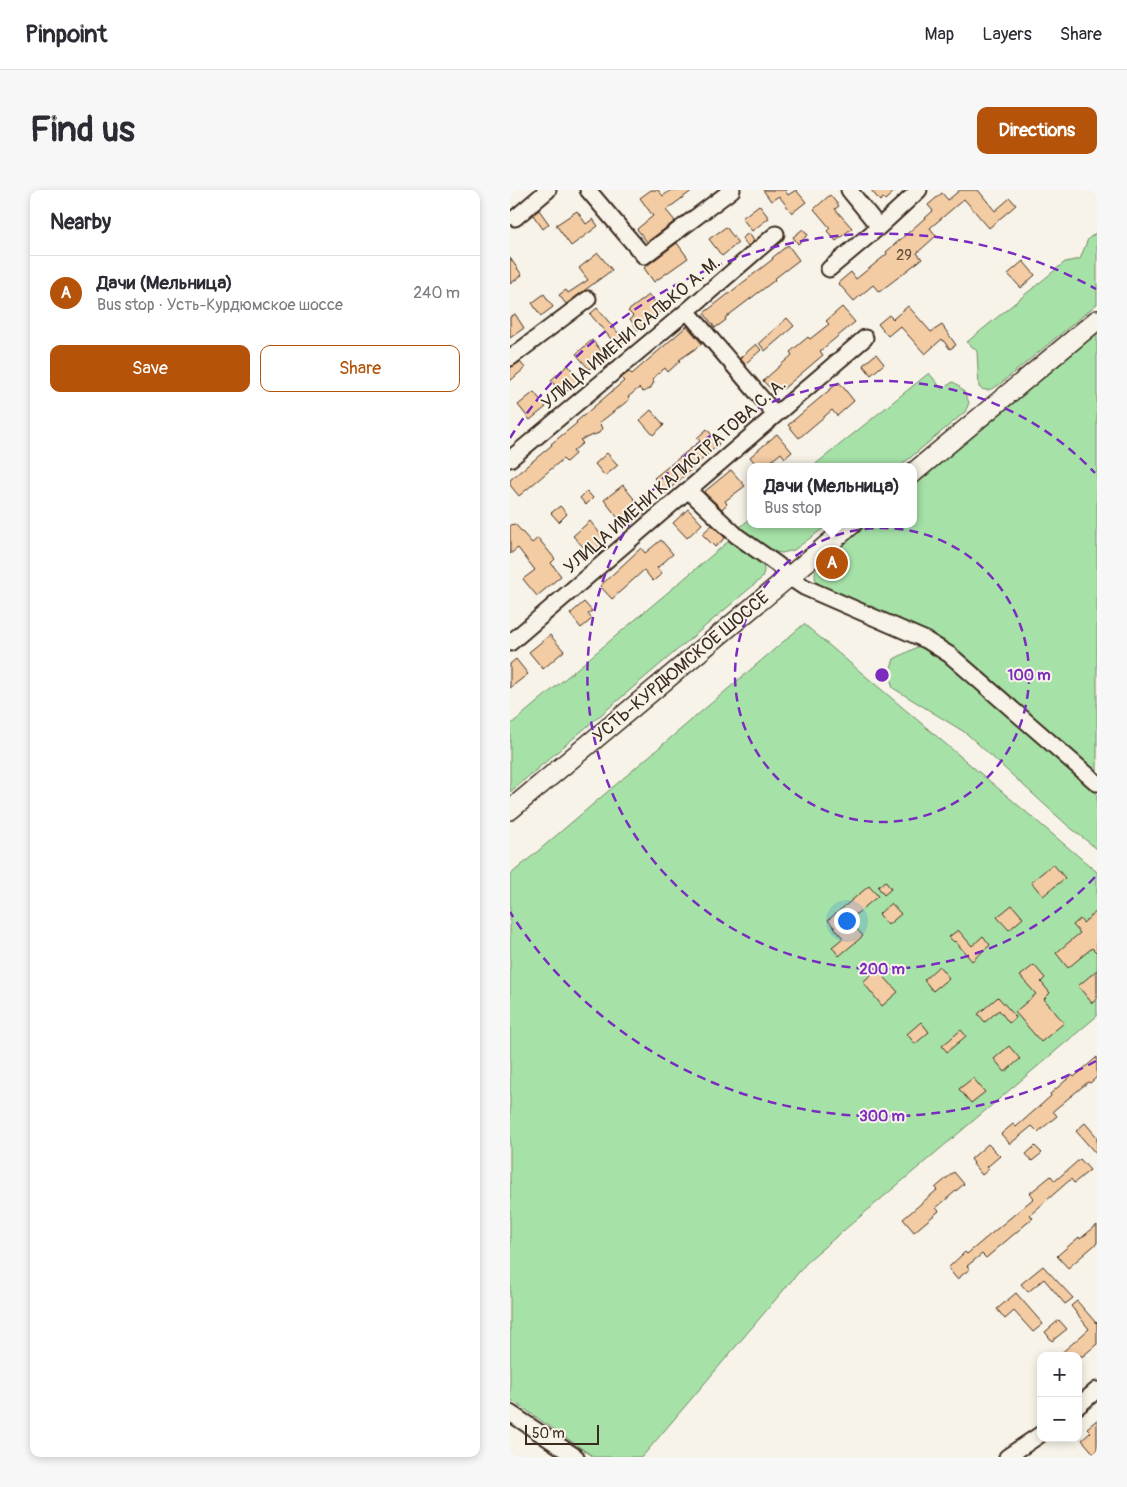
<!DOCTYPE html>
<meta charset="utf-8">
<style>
body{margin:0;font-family:Pangolin,sans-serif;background:#f7f7f7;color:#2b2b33}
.controls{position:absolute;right:15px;bottom:15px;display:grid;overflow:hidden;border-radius:10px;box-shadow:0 2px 8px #0003}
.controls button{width:45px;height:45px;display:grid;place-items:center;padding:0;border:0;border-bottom:1px solid #e1e1e2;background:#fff;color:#2b2b33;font:25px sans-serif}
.scale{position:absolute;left:15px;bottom:12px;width:74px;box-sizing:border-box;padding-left:5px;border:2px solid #3b2a1e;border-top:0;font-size:14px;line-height:18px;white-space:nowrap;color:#3b2a1e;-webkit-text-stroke:4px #f7f3e8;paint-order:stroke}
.you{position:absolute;left:336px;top:730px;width:18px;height:18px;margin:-12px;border:4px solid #fff;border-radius:50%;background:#1a73e8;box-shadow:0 0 0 8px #1a73e833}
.badge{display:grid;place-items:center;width:32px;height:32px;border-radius:50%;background:#b45309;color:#fff;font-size:16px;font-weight:700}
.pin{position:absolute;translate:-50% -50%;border:2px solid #fff;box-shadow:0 1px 5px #0006}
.popup{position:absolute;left:237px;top:273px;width:170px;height:65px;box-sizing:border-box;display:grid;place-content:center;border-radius:10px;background:#fff;filter:drop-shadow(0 1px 4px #0005);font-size:16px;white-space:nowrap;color:#7c7c81}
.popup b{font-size:19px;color:#2b2b33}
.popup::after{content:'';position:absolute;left:50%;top:100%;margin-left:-10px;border:10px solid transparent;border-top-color:#fff}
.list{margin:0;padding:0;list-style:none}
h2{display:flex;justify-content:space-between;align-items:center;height:65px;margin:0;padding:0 20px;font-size:21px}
h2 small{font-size:16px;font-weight:400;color:#7c7c81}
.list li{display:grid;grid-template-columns:32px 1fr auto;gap:15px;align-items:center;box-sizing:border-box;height:75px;padding:0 20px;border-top:1px solid #e1e1e2}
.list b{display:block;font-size:19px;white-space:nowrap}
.list p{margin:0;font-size:16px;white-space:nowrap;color:#7c7c81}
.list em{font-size:16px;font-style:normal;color:#7c7c81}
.actions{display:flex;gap:10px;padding:15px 20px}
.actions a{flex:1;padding:11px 0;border:1px solid #b45309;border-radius:10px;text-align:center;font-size:18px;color:#b45309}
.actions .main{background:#b45309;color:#fff}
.map{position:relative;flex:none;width:587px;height:1267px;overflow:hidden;border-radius:10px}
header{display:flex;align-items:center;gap:30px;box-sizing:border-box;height:70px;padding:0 25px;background:#fff;border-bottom:1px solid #e1e1e2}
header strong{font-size:24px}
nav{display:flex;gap:28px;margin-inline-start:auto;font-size:18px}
.intro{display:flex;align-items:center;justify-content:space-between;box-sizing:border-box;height:120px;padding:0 30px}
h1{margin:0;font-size:35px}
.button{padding:12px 22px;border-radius:10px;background:#b45309;color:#fff;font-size:18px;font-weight:700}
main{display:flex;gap:30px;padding:0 30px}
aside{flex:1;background:#fff;border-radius:10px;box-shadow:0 2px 8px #0003}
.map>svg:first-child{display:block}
.green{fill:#a6e2a8;stroke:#708663}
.building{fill:#f4cca3;stroke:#3b2a1e}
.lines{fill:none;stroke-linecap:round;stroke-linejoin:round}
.minor-casing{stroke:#3b2a1e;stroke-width:19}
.major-casing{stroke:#3b2a1e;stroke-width:22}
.minor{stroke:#f7f3e8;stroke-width:15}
.major{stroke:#f7f3e8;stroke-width:19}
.ring{fill:none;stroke:#7b2cbf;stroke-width:2.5;stroke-dasharray:9 6}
.labels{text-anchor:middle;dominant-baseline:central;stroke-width:4;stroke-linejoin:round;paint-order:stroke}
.number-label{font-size:15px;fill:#69523f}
.street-label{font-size:18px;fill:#3b2a1e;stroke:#f7f3e8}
.centre{fill:#7b2cbf;stroke:#f7f3e8;stroke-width:2.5}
.ring-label{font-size:15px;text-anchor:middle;font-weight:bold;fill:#7b2cbf;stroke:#f7f3e8;stroke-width:4;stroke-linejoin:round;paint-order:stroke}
</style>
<header>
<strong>Pinpoint</strong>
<nav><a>Map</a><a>Layers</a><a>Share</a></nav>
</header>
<div class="intro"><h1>Find us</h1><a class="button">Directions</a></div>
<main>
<aside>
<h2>Nearby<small></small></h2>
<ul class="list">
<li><span class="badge">A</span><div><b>Дачи (Мельница)</b><p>Bus stop · Усть-Курдюмское шоссе</p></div><em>240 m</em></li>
</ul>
<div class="actions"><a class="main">Save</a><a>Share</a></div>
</aside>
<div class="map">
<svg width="587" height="1267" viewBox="0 0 587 1267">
<rect width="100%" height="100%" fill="#f7f3e8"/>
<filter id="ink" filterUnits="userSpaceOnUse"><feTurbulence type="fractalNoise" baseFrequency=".02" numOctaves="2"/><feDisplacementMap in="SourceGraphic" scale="10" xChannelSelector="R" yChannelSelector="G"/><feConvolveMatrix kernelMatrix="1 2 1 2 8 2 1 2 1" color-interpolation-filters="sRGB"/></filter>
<g filter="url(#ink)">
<path class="green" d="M587,42V114L490,194C482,199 476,203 469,197L467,161L457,152L555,72L570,69L578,49Z
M587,141V586L444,462L309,396C304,387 303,383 309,375L358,334H403V296Z
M419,183L432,199L443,192C451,196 456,204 459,213L455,222L389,277H302Z
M241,328V334H319L284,360L272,363L253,360L226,340Z
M220,350L253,374L254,381L252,388L0,602V535Z
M294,434L587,682V826L300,1069L132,1267H84L0,1209V685Z
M409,456L437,471L587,604V659L557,635L456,543L383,498L379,484L384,469Z"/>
<path class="building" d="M141,0H148L153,6L161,0H183L156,20L165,31L137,52L127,39L143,26L130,8Z
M253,0H277L275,1L278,5L286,0L296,12L282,23L269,6L261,11Z
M361,0H386L375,10L373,8L370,11Z
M450,0H468L485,21L500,8L506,15L479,38L454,9L420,38L426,46L407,63L412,69L369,102L363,95L344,111L328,93L341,82L346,89L377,64L376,62L423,21L418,15L432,3L438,10Z
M320,5L329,16L325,19L342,38L326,51L317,41L320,38L304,19Z
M249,15L259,28L242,41L232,28Z
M29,20L39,34L33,39L23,25Z
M67,21L76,34L83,29L88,36L61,56L46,35Z
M216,37L228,53L212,66L199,49Z
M293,39L298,45L288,54L283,47Z
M239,43L244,51L238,56L232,48Z
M167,53L178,68L144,92L134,78Z
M278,55L289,70L264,89L265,90L215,128L216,130L205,138L194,123L263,69L262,68Z
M88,63L102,80L56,114L49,105L56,100L58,103L78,90L69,78Z
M0,68L12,85L0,94Z
M513,71L525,85L511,98L498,84Z
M34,104L43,117L31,126L22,113Z
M139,105L152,120L128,140L120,129L123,126L118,121Z
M398,116L421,142L432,135L446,155L440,159L432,149L415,164L390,136L378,146L368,134L379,125L383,129Z
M332,117L345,132L310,161L313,165L273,199L270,196L264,202L253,191L282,165L280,162L298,147L300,149L319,134L316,131Z
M87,118L115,151L108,157L80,124Z
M5,124L14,138L0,148V127Z
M277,128L284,136L255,161L249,153Z
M177,136L192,154L169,170L170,171L158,182L155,178L142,189L144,192L140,199L133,202L129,198L118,207L120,209L89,233L92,238L89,243L70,250L73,253L63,261L65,264L56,272L53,269L9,306L0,295V290L42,255L41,254L67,233L66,232L114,191L111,188L119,182L122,184Z
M82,150L95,165L79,179L66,164Z
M246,154L251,160L235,174L230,168Z
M366,164L374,174L361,185L353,175Z
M10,172L15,178L0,191V178Z
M58,175L70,191L52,205L41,190Z
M329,192L344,211L327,226L322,220L289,248L278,235Z
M24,202L36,217L20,230L8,215Z
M141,220L154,235L143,245L130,230Z
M197,239L209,254L153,305L144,296L148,292L144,288L190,251L187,248Z
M267,244L282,262L275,268L271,263L254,277H248L240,267Z
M97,263L108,275L95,286L85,274Z
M221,280L235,296L215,311L217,314L212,319L194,302Z
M113,295L135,323L127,329L123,323L111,332L94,310Z
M77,301L83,308L76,315L70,308Z
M50,316L57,324L49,332L41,323Z
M178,319L192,334L177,348L163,333Z
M80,331L96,351L84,361L81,357L77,361L63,346Z
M5,334L22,353L28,348L45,369L41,373L51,386L27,406L13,389L25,380L8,358L0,364V335Z
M202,335L215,348L205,357L192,344Z
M151,350L163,364L147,378L152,384L143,391L134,380L102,409L90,396L131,358L135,363Z
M74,412L82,421L78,424L82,429L71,438L60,424Z
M40,445L54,461L33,479L19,462Z
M6,469L18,484L0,498V474Z
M543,674L555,688L533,706L521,692Z
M375,691L381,699L374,705L368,697Z
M359,696L368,706L339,730L353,746L329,766L322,757L333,748L318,730Z
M381,713L391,724L378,735L369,724Z
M502,715L513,728L499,740L487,727Z
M587,721V763L582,758L558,778L546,763L570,743L563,735L570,729L573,733Z
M448,740L462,756L473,746L480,755L462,771L445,751L444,752L439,747Z
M524,775L535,788L531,792L540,803L534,809L554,833L531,852L505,822L526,804L510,786Z
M429,776L439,788L423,801L414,790Z
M367,779L388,802L372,816L353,792Z
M587,780V809L582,813L568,796Z
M488,807L506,827L499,833L489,820L475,832L468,824Z
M411,832L419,842L405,854L397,844Z
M451,840L456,846L437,862L432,856Z
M499,856L510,869L495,882L484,869Z
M587,867V887L580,893L578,892L543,921L547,926L528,942L522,936L500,954L491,944L503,934L506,937L541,906L540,904L562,885L564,887Z
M463,888L475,902L461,913L449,899Z
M575,933L587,947V965L566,941Z
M478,954L490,966L477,977L479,979L472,985L463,974L464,973L461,969Z
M525,956L532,963L522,971L516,964Z
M570,969L580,980L564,993L561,989L520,1025L523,1028L476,1068L472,1064L457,1076L460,1079L447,1089L438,1078L455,1062L457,1064L524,1008L520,1003L541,986L545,991Z
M444,982L454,994L426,1018L429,1021L404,1042L393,1029L427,1000L425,998Z
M587,1035V1053L558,1078L547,1066L569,1047L570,1049Z
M533,1076L563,1108L555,1114L534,1089L518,1102L511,1094Z
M506,1103L533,1134L523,1142L504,1121L495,1129L487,1119Z
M567,1111L586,1133L587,1132V1154L573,1166H548L579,1139L561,1116Z
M549,1130L557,1139L542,1151L535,1142Z
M587,1230V1267L572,1250L581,1242L577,1238Z"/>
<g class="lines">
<g class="minor-casing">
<path id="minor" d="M78,0L134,66L222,0
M339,0L369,37
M5,28L38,0
M319,79L369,37L409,0
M177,121L265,224
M0,168L78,109
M0,269L177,121L266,44
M178,300L227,346L268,375L279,387L294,397L416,450L440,465L587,593
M0,453L355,148
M568,1216L587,1200
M0,1223L66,1267
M497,1267L531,1244"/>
</g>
<g class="major-casing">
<path id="major" d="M403,283L587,130
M0,620L342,334"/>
</g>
<use href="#minor" class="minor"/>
<use href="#major" class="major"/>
</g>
</g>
<g class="ring">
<circle cx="372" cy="485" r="147"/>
<path d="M585 687A294 294 0 1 1 585 283"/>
<path d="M586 871A441 441 0 0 1 0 722M0 248A441 441 0 0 1 586 99"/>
</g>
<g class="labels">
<g class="number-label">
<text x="394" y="65">29</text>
</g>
<g class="street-label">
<text transform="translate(121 143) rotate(-40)">УЛИЦА ИМЕНИ САЛЬКО А. М.</text>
<text transform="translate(165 286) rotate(-41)">УЛИЦА ИМЕНИ КАЛИСТРАТОВА С. А.</text>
<text transform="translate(171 477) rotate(-40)">УСТЬ-КУРДЮМСКОЕ ШОССЕ</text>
</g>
</g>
<circle cx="372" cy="485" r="8" class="centre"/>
<g class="ring-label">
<text x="519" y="490">100 m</text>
<text x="372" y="784">200 m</text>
<text x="372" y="931">300 m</text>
</g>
</svg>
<div class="controls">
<button>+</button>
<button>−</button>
</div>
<div class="scale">50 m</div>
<div class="you"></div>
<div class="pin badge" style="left:322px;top:373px">A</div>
<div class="popup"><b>Дачи (Мельница)</b>Bus stop</div>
</div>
</main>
